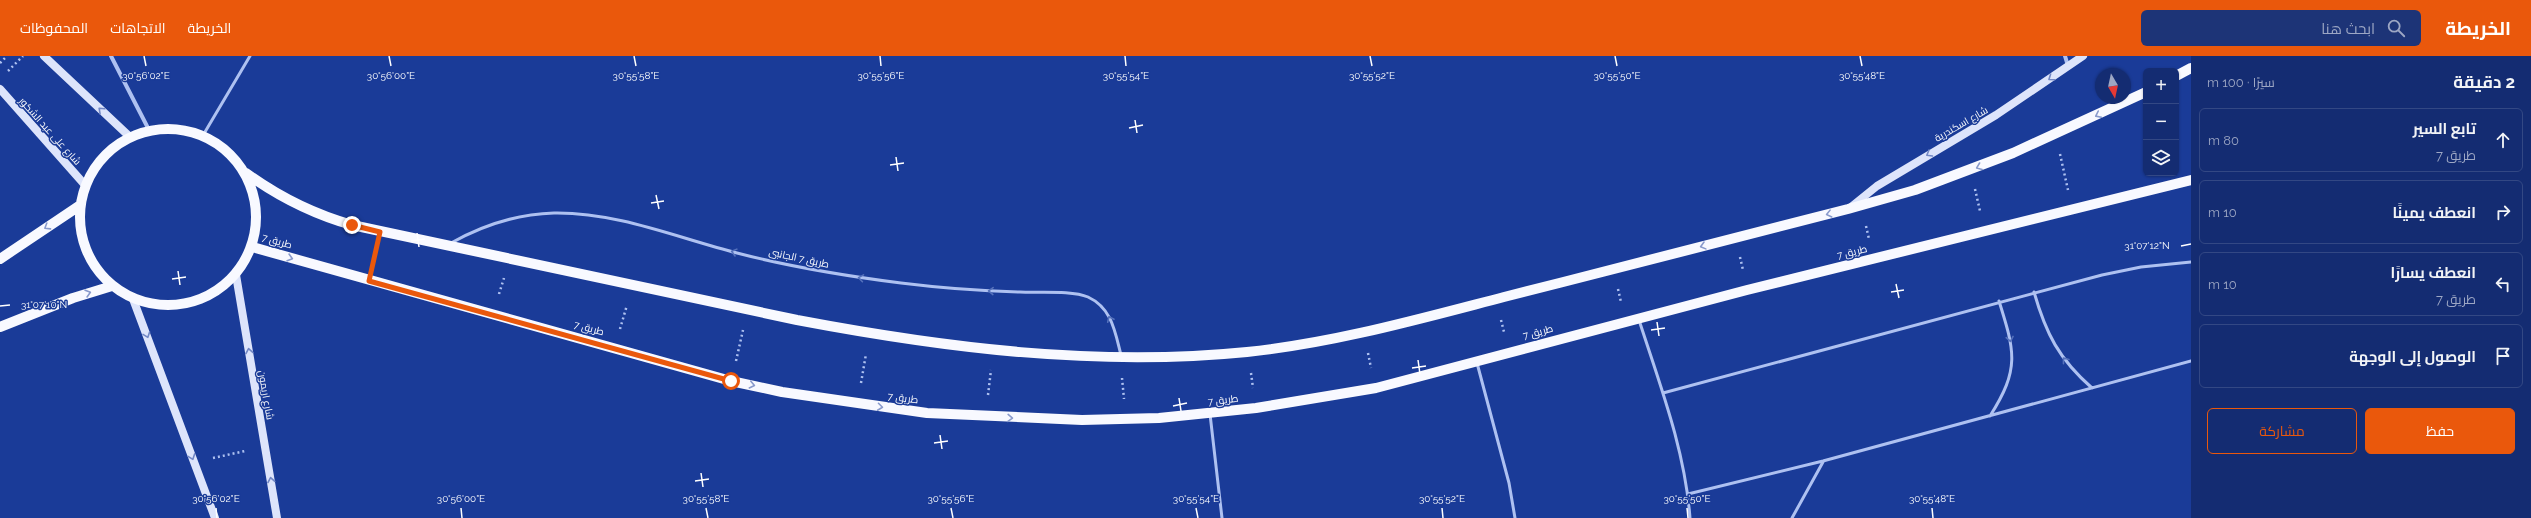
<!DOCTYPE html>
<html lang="ar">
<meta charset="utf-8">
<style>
body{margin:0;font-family:Raleway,Cairo,sans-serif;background:#1d3477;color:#f1f3f6;direction:rtl}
.controls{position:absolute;right:12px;top:12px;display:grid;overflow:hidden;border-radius:6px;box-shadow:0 1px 3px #0004}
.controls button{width:36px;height:36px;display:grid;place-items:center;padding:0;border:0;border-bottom:1px solid #334884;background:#142c72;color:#f1f3f6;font:20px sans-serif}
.compass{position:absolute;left:2095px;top:12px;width:36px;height:36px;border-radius:50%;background:#142c72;box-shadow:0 1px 3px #0004;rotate:171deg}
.stop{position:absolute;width:12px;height:12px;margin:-9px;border:3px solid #ea580c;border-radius:50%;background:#fff}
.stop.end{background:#ea580c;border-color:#fff;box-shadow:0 1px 4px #0008}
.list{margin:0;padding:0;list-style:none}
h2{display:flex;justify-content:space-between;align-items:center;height:52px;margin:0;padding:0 16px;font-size:17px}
h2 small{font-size:13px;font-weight:400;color:#9da7c4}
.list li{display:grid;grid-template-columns:26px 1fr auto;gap:12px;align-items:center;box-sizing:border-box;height:64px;margin:0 8px 8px;padding:0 8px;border:1px solid #334884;border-radius:6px}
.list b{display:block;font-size:15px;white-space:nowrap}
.list p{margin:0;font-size:13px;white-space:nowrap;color:#9da7c4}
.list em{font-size:13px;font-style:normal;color:#9da7c4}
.actions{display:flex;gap:8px;padding:12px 16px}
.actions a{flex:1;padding:9px 0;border:1px solid #ea580c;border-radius:6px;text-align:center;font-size:14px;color:#ea580c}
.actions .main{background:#ea580c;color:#fff}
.icon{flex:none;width:22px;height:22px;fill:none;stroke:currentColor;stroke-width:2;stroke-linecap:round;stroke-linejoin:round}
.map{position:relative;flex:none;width:2191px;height:462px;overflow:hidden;direction:ltr}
header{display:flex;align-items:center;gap:24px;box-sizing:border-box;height:56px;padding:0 20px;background:#ea580c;color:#fff}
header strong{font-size:19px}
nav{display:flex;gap:22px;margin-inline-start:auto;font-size:14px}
.search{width:280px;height:36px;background:#1d3477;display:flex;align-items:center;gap:10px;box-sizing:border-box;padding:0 14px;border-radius:6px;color:#9da7c4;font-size:15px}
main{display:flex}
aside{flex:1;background:#142c72}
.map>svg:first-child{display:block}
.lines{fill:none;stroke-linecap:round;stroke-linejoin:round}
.path{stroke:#aec1f1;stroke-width:2.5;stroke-dasharray:2 3;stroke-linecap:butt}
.lane{stroke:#aec1f1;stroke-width:3}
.street{stroke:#aec1f1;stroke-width:4}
.secondary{stroke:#dde4fb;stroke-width:8}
.primary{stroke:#f8f9ff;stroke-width:10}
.oneway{stroke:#7287c5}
.oneway2{stroke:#899acc}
.oneway3{stroke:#5571bc}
.route{stroke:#ea580c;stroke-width:5}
.ticks{fill:none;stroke:#fff;stroke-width:1.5}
.labels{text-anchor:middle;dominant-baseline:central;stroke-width:3;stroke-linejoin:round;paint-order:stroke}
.street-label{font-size:10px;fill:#fff;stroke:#1a3b98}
.ticks-label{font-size:10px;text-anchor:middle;fill:#fff;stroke:#1a3b98;stroke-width:3;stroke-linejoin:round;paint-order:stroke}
</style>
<header>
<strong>الخريطة</strong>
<div class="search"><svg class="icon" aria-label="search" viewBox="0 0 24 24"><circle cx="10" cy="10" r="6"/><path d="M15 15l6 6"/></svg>ابحث هنا</div>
<nav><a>الخريطة</a><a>الاتجاهات</a><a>المحفوظات</a></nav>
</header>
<main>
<aside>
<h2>2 دقيقة<small>سيرًا · 100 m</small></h2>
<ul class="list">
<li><svg class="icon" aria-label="ahead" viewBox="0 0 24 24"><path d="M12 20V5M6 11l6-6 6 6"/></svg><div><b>تابع السير</b><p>طريق 7</p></div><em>80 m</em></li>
<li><svg class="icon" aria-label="right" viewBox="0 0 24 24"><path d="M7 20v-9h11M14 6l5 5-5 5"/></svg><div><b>انعطف يمينًا</b></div><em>10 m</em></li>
<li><svg class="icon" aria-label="left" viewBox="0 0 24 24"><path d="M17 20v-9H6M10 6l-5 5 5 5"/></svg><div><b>انعطف يسارًا</b><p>طريق 7</p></div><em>10 m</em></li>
<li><svg class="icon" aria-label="arrive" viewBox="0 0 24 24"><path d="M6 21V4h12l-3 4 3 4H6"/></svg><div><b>الوصول إلى الوجهة</b></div></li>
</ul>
<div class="actions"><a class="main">حفظ</a><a>مشاركة</a></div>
</aside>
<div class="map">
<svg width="2191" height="462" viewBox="0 0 2191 462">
<rect width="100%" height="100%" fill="#1a3b98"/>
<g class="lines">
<path class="path" d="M0,7L7,0
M8,15L23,0
M2060,98L2068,134
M1975,133L1980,155
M1866,170L1869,183
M1740,201L1743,214
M1618,233L1621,246
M499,238L504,222
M1501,264L1504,276
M620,273L627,249
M1368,297L1371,312
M736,305L743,274
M1251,317L1253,332
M1122,322L1124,343
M861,327L866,298
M988,339L991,314
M213,402L245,395"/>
<path class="lane" d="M202,81L250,0
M451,187C483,169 517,158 554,157C617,156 678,182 737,197C791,211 846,220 901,227C941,232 980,235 1020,236C1039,237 1072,234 1088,241C1112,252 1115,276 1121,299
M2034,236C2046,278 2059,303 2092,332
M1639,264C1660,329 1685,394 1690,462
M1477,307L1509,427L1515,462
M1663,337L2102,219L2141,211L2191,206
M1210,358L1222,462
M1990,360C2020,313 2015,296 1999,245
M1688,438L1823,405L2191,305
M1792,462L1823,406"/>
<path class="street" d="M111,0L149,74
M2065,0L2068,10"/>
<path class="secondary" d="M44,0L130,81
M0,33L85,129
M1851,151L1877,130L1996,59L2083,0
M236,219L277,462
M133,243L215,462"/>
<path class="primary" d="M2176,20L2191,12
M80 161a88 88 0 1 1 176 0a88 88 0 1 1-176 0Z
M246,117C279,141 313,158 352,169L797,264C945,292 1096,311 1247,296C1334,287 1419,263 1504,241C1619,212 1734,182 1848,153L1915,134L2013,97L2146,36
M252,191L731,325L782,336L927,357L1082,364L1159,362L1256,352L1376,332L1747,234L2191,124
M0,203L79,150
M0,271L73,242L112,230"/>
</g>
<defs><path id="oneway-chevron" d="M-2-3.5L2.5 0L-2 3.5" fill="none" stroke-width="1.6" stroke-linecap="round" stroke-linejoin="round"/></defs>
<g class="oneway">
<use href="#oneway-chevron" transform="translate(2051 22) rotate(145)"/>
<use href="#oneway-chevron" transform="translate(101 54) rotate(-137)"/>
<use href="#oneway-chevron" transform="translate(1929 98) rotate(150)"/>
<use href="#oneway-chevron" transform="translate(147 279) rotate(70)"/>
<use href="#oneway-chevron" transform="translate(249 295) rotate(-100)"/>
<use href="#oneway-chevron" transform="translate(192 401) rotate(70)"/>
<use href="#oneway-chevron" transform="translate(271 424) rotate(-100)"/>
</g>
<g class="oneway2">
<use href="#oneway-chevron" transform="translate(2098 59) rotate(154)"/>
<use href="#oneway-chevron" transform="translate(1979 111) rotate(159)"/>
<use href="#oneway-chevron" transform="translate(1829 158) rotate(166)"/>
<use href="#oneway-chevron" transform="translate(47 171) rotate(148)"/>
<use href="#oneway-chevron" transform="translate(1703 190) rotate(165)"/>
<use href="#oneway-chevron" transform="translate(290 202) rotate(16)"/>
<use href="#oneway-chevron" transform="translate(88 237) rotate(-16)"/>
<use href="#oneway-chevron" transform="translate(752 329) rotate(13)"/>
<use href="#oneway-chevron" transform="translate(880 351) rotate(7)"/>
<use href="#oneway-chevron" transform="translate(1010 362) rotate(2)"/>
</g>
<g class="oneway3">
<use href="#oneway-chevron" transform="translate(734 196) rotate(-165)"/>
<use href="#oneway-chevron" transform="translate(861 222) rotate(-171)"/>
<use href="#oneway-chevron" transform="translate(991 235) rotate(-178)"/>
<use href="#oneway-chevron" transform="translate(1110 263) rotate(-115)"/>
<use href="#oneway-chevron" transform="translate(2010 283) rotate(79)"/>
<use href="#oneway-chevron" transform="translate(2065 304) rotate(-128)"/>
</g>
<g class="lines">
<path class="route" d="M352,169L380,176L369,225L731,325"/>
</g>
<path class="ticks" d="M144,0L146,10M389,0L391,10M634,0L636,10M880,0L881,10M1125,0L1126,10M1370,0L1372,10M1615,0L1617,10M1860,0L1862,10M1135,64L1137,77M1129,72L1143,69M896,101L898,115M890,109L904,107M656,139L659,153M651,147L664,145M417,177L419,191M411,185L425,183M2181,190L2191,188M178,215L180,229M172,223L186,221M1896,228L1899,242M1891,236L1904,234M0,250L10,249M1657,266L1659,280M1651,274L1665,272M1418,304L1420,318M1412,312L1426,310M1179,342L1181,355M1173,350L1187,347M940,379L942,393M934,387L948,385M701,417L703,431M695,425L709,423M216,452L217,462M461,452L462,462M706,452L708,462M951,452L953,462M1196,452L1198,462M1442,452L1443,462M1687,452L1688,462M1932,452L1933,462"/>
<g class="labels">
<g class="street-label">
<text transform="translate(1961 68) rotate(-30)">شارع اسكندرية</text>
<text transform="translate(50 75) rotate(48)">شارع على عبد الشكور</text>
<text transform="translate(277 185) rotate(16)">طريق 7</text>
<text transform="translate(1852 196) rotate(-14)">طريق 7</text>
<text transform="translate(799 202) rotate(12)">طريق 7 الجانبى</text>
<text transform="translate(589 272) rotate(15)">طريق 7</text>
<text transform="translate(1538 276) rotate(-15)">طريق 7</text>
<text transform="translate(266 339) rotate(80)">شارع اريمون</text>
<text transform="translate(903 342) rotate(7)">طريق 7</text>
<text transform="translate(1223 344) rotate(-7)">طريق 7</text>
</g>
</g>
<g class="ticks-label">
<text x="1126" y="23">30°55'54"E</text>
<text x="146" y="23">30°56'02"E</text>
<text x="391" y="23">30°56'00"E</text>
<text x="636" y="23">30°55'58"E</text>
<text x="881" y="23">30°55'56"E</text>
<text x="1372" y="23">30°55'52"E</text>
<text x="1617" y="23">30°55'50"E</text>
<text x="1862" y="23">30°55'48"E</text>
<text x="2147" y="193">31°07'12"N</text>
<text x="44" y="252">31°07'10"N</text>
<text x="216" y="446">30°56'02"E</text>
<text x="461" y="446">30°56'00"E</text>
<text x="706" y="446">30°55'58"E</text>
<text x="951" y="446">30°55'56"E</text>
<text x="1196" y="446">30°55'54"E</text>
<text x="1442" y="446">30°55'52"E</text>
<text x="1687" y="446">30°55'50"E</text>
<text x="1932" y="446">30°55'48"E</text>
</g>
</svg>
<div class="controls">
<button>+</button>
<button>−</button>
<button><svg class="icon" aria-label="layers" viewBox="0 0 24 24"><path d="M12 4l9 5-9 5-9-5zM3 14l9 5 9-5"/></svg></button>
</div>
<svg class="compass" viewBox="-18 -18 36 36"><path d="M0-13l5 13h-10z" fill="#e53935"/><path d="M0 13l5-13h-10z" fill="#9da7c4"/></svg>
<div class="stop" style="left:731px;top:325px"></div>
<div class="stop end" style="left:352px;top:169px"></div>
</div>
</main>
